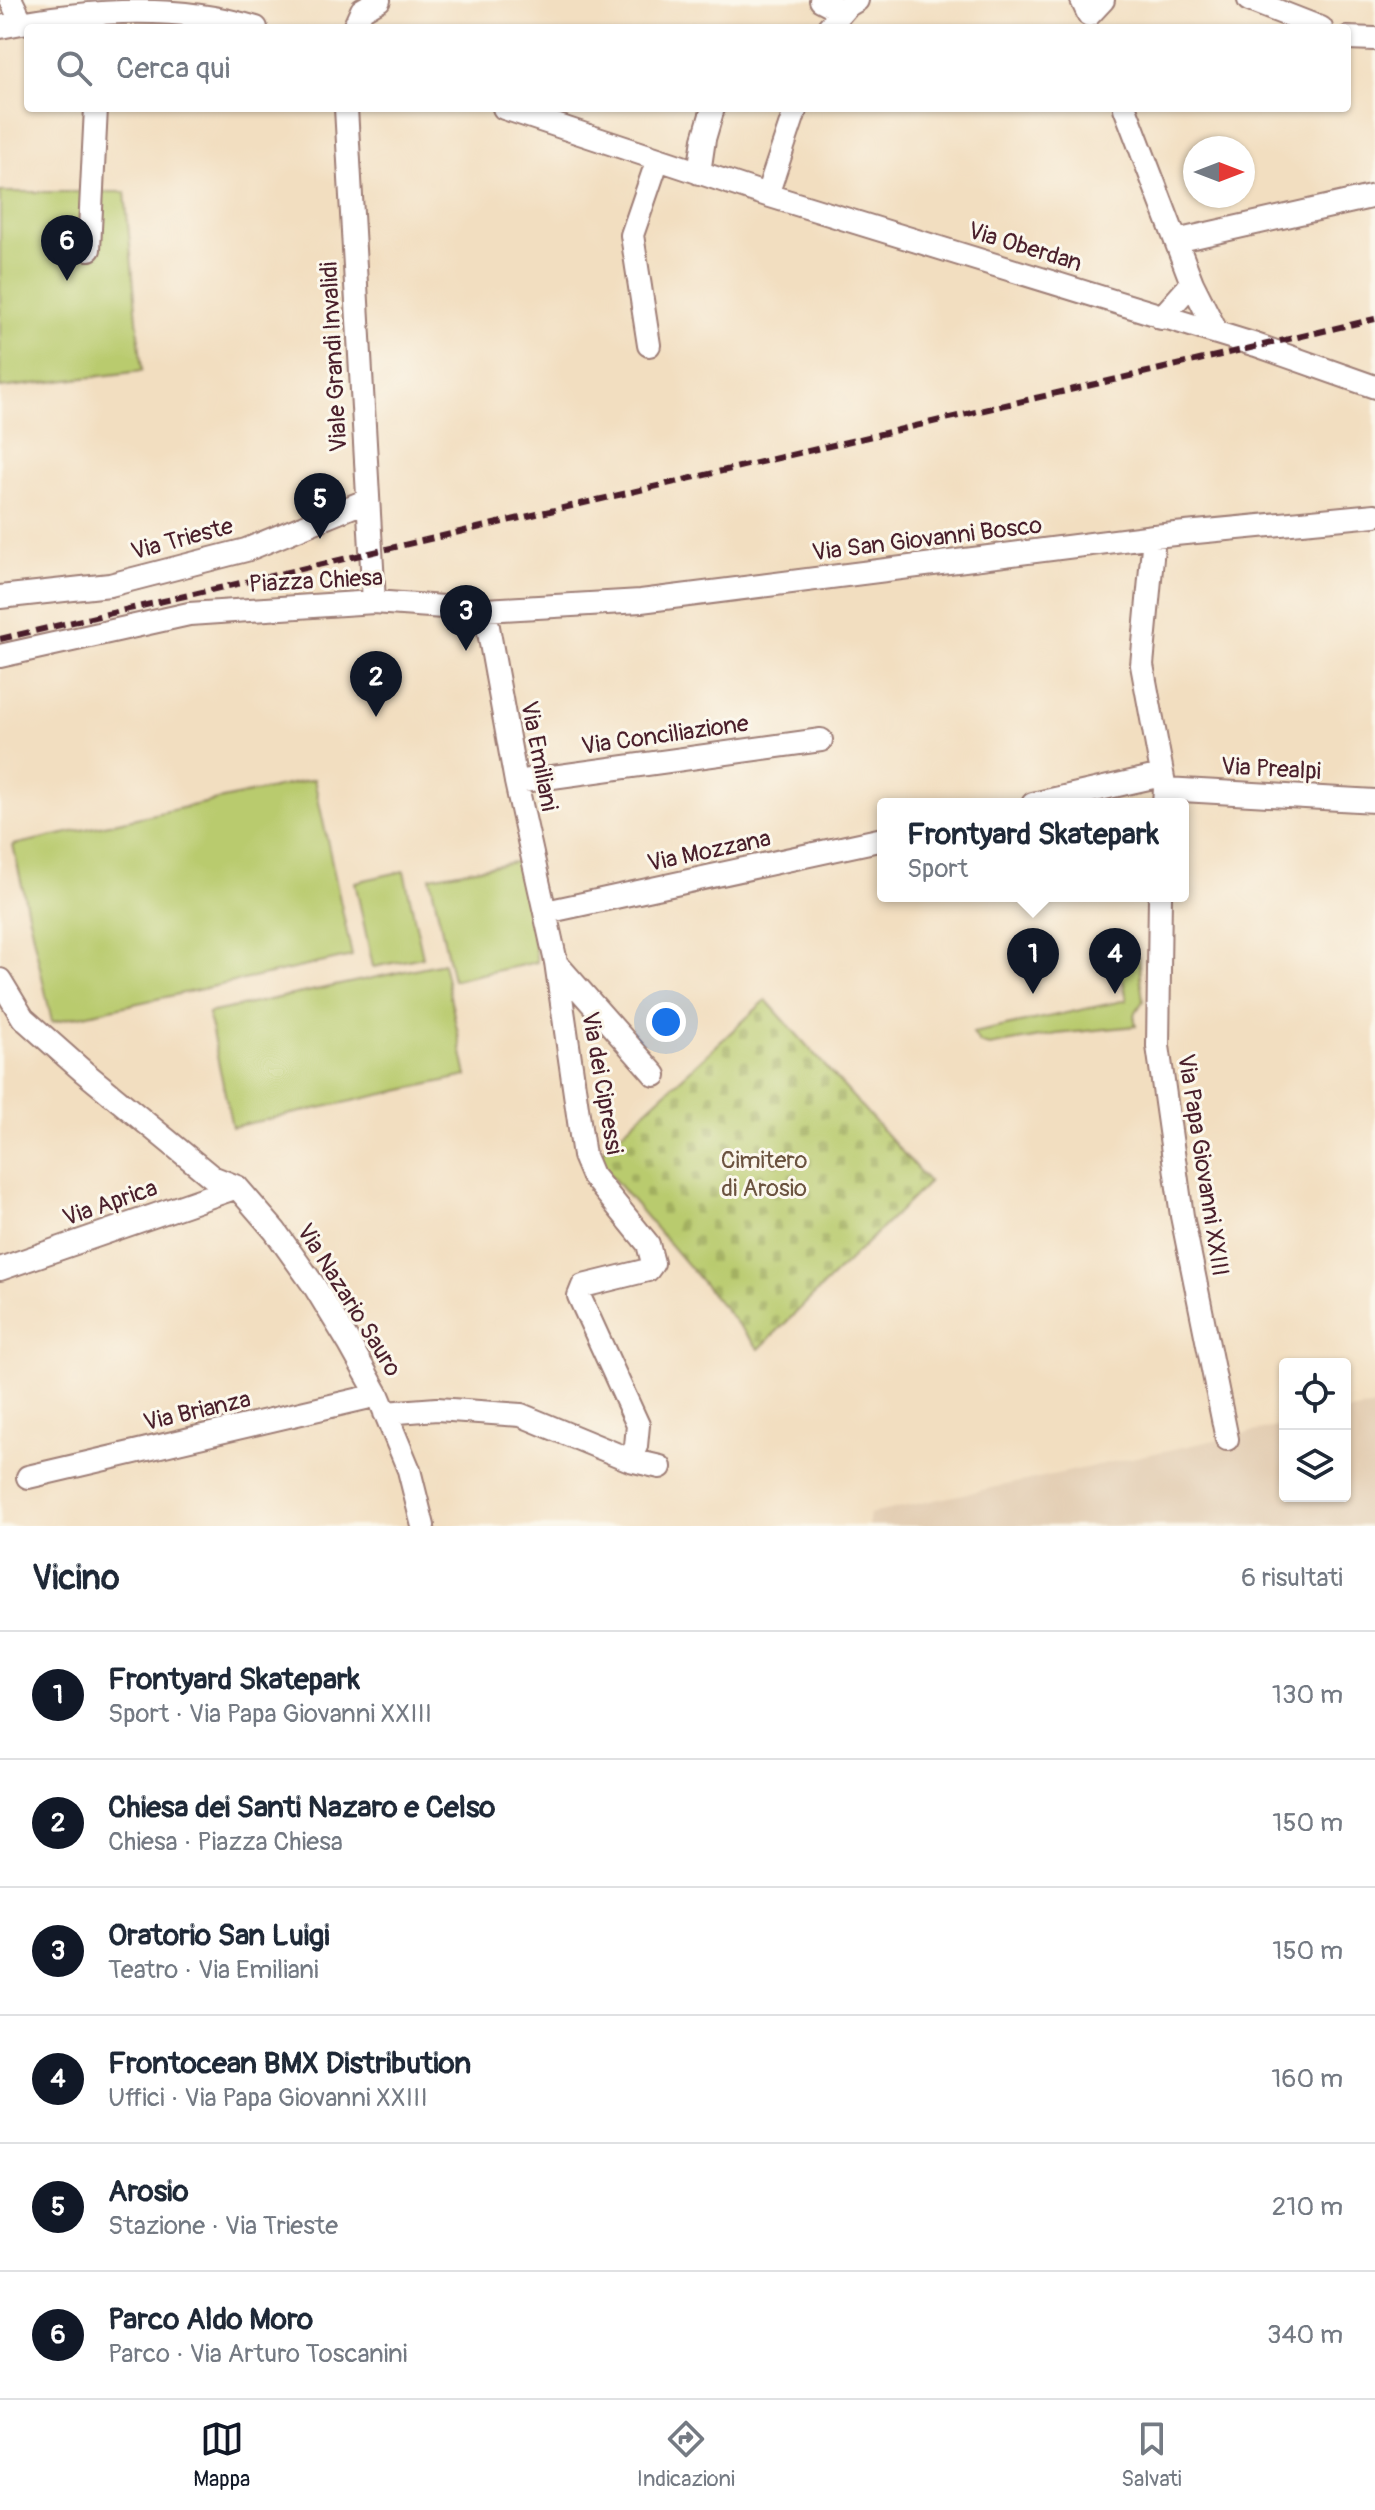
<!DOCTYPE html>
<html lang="it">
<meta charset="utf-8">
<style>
body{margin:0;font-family:Pangolin,sans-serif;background:#f2f2f3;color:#1f2937}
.controls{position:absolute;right:24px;bottom:24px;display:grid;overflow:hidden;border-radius:8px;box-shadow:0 2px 6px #0004}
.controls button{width:72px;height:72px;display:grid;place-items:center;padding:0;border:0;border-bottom:2px solid #e0e1e3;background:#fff;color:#1f2937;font:40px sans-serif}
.compass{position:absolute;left:1183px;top:136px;width:72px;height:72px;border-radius:50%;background:#fff;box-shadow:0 2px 6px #0004;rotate:90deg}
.you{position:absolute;left:666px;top:1022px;width:28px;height:28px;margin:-20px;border:6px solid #fff;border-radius:50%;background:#1a73e8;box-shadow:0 0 0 12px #1a73e833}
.badge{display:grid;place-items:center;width:52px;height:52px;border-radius:50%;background:#111827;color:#fff;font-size:26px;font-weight:700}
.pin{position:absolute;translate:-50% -66px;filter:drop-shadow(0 2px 4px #0008)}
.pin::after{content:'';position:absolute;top:42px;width:28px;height:24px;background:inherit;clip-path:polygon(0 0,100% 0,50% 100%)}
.popup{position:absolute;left:877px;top:798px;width:312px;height:104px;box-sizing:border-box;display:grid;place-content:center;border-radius:8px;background:#fff;filter:drop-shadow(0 2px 6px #0005);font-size:26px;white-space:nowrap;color:#747a83}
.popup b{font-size:30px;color:#1f2937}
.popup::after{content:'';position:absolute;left:50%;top:100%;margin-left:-16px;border:16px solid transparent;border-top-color:#fff}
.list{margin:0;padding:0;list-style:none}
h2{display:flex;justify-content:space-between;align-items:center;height:104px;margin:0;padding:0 32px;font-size:34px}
h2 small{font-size:26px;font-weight:400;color:#747a83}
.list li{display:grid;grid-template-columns:52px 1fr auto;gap:24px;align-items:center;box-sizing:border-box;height:128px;padding:0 32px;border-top:2px solid #e0e1e3}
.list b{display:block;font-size:30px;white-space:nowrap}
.list p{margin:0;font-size:26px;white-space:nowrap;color:#747a83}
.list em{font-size:26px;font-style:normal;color:#747a83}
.icon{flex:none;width:44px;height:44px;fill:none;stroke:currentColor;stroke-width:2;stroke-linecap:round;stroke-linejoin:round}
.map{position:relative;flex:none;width:1375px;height:1526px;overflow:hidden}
.search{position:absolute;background:#fff;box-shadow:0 2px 6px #0004;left:24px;right:24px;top:24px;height:88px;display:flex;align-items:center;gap:20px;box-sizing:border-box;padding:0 28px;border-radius:8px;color:#747a83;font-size:30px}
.sheet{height:872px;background:#fff}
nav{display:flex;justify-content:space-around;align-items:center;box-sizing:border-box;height:112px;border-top:2px solid #e0e1e3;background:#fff;font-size:22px;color:#747a83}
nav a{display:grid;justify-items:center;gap:4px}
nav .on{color:#111827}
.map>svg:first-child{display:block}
.built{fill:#e2ccb1}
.green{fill:#b9cb6e;stroke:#82754c;stroke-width:2}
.cemetery{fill:url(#cemetery-stones);stroke:#82754c;stroke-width:2}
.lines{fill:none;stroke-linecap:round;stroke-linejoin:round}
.minor-casing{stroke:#9e7e76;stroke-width:26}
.minor{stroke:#fff;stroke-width:22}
.rail{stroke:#4a1f2b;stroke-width:6;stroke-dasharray:12 6;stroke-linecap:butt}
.labels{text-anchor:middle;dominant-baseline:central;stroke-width:6;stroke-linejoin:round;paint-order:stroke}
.street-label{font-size:24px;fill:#4a1f2b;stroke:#fbf7ec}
.park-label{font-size:24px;fill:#6b533f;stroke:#fbf7ec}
</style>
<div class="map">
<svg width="1375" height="1526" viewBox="0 0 1375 1526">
<defs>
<pattern id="cemetery-stones" width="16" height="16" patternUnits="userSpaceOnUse" patternTransform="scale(2)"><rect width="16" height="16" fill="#b9cb6e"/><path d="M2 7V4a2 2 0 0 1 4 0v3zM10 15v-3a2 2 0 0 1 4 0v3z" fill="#a1ae5f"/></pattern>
</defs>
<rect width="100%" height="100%" fill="#fbf7ec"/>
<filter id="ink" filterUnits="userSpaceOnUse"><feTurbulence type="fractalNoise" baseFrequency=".0125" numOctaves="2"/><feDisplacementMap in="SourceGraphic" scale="16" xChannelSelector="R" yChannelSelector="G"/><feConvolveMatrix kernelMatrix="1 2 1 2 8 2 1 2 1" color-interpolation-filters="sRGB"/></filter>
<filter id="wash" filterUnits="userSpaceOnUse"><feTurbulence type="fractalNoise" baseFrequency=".006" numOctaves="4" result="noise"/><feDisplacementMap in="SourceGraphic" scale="32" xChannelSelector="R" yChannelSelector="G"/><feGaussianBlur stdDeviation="1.8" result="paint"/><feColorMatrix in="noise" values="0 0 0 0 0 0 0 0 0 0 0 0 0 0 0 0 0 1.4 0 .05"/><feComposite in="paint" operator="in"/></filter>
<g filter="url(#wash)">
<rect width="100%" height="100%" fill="#f2dec0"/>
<path class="built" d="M1375,1406V1526H868L870,1514L1285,1425V1496H1345V1412Z"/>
<path class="green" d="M0,192H125L142,371L0,388Z
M314,779L352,956L52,1022L13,845Z
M520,861L537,962L453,980L430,877Z
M404,871L423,957L373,967L355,882Z
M1138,957L1143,1001L1134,1015L1136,1026L1057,1034L989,1046L979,1043L973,1033L1127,1000L1119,961Z
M443,963L467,1076L232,1127L208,1013Z"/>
<path class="cemetery" d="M766,1000L929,1182L759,1349L595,1157Z"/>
</g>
<g filter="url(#ink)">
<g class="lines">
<g class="minor-casing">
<path id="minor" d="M11,0L22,23
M821,0L842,11
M1082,0L1089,15L1103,0
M1249,0L1321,28
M0,27C83,10 175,3 256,28
M354,28L362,10L379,0
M828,28L847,6L857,0
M1347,38L1375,39
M346,108L374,602
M504,108L767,195L1256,345L1375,387
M1125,108L1192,283
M699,173L704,139L713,108
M767,195L796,108
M1176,241L1375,196
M89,249L96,108
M1161,318L1192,283L1217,333
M649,345L632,235L658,159
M1154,536L1142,665L1165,789L1164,804
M0,597L110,585L246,550L368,500
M485,610L516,782L556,962L584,1156L592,1175L648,1244L653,1263L648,1270L583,1286L579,1296L638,1425L636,1446L630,1460
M0,656L189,614L374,602L485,610L641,601L1154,536L1375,515
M516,782L821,740
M1165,789L1375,801
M1033,804L1162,775
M1160,896L1158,1046L1182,1216L1227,1439
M546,912L883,839
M556,963L655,1075
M0,980L23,1018L84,1072L212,1177L237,1187L275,1231L315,1287L349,1343L378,1395L409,1470L423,1526
M0,1269L237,1187
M385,1413L437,1409L521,1415L630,1460L660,1467
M28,1477L378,1395"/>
</g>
<use href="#minor" class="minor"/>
<path class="rail" d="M0,639L1375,319"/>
</g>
</g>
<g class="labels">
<g class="street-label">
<text transform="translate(1025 247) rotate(17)">Via Oberdan</text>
<text transform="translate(334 357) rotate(-93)">Viale Grandi Invalidi</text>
<text transform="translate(182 539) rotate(-15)">Via Trieste</text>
<text transform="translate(927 539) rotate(-7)">Via San Giovanni Bosco</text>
<text transform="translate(316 581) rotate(-3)">Piazza Chiesa</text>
<text transform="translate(665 735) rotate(-8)">Via Conciliazione</text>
<text transform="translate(539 756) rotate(79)">Via Emiliani</text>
<text transform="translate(1271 769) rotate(3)">Via Prealpi</text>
<text transform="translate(709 851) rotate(-12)">Via Mozzana</text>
<text transform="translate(602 1083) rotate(80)">Via dei Cipressi</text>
<text transform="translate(1203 1165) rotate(81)">Via Papa Giovanni XXIII</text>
<text transform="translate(110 1203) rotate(-19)">Via Aprica</text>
<text transform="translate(349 1300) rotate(58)">Via Nazario Sauro</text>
<text transform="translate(197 1411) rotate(-13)">Via Brianza</text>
</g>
<g class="park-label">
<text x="764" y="1160">Cimitero<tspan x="764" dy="28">di Arosio</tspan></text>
</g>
</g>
</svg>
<div class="controls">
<button><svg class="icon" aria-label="locate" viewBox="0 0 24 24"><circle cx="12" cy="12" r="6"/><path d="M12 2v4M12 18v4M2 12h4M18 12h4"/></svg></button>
<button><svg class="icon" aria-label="layers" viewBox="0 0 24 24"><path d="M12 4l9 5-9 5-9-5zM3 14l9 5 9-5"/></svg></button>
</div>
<svg class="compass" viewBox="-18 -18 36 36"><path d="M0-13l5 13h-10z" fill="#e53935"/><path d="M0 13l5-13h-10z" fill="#747a83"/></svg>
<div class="you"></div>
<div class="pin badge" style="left:1033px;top:994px">1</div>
<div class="popup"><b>Frontyard Skatepark</b>Sport</div>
<div class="pin badge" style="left:376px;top:717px">2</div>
<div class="pin badge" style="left:466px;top:651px">3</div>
<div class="pin badge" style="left:1115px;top:994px">4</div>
<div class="pin badge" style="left:320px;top:539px">5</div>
<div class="pin badge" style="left:67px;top:281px">6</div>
<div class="search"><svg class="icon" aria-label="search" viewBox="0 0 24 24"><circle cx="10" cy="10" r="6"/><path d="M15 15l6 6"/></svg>Cerca qui</div>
</div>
<section class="sheet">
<h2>Vicino<small>6 risultati</small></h2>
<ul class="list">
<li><span class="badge">1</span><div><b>Frontyard Skatepark</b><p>Sport · Via Papa Giovanni XXIII</p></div><em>130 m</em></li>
<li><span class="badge">2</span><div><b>Chiesa dei Santi Nazaro e Celso</b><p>Chiesa · Piazza Chiesa</p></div><em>150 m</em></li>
<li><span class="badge">3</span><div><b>Oratorio San Luigi</b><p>Teatro · Via Emiliani</p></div><em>150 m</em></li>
<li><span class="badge">4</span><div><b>Frontocean BMX Distribution</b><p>Uffici · Via Papa Giovanni XXIII</p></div><em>160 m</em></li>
<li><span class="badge">5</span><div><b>Arosio</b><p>Stazione · Via Trieste</p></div><em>210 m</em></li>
<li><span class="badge">6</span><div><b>Parco Aldo Moro</b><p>Parco · Via Arturo Toscanini</p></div><em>340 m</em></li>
</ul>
</section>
<nav>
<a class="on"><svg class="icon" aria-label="map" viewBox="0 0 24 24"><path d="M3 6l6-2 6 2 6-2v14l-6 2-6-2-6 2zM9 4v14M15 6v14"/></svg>Mappa</a>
<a><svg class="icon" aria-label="directions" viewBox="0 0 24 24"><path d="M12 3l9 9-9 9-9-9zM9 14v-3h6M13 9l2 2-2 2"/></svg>Indicazioni</a>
<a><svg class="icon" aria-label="saved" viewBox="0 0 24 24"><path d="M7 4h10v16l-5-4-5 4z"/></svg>Salvati</a>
</nav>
